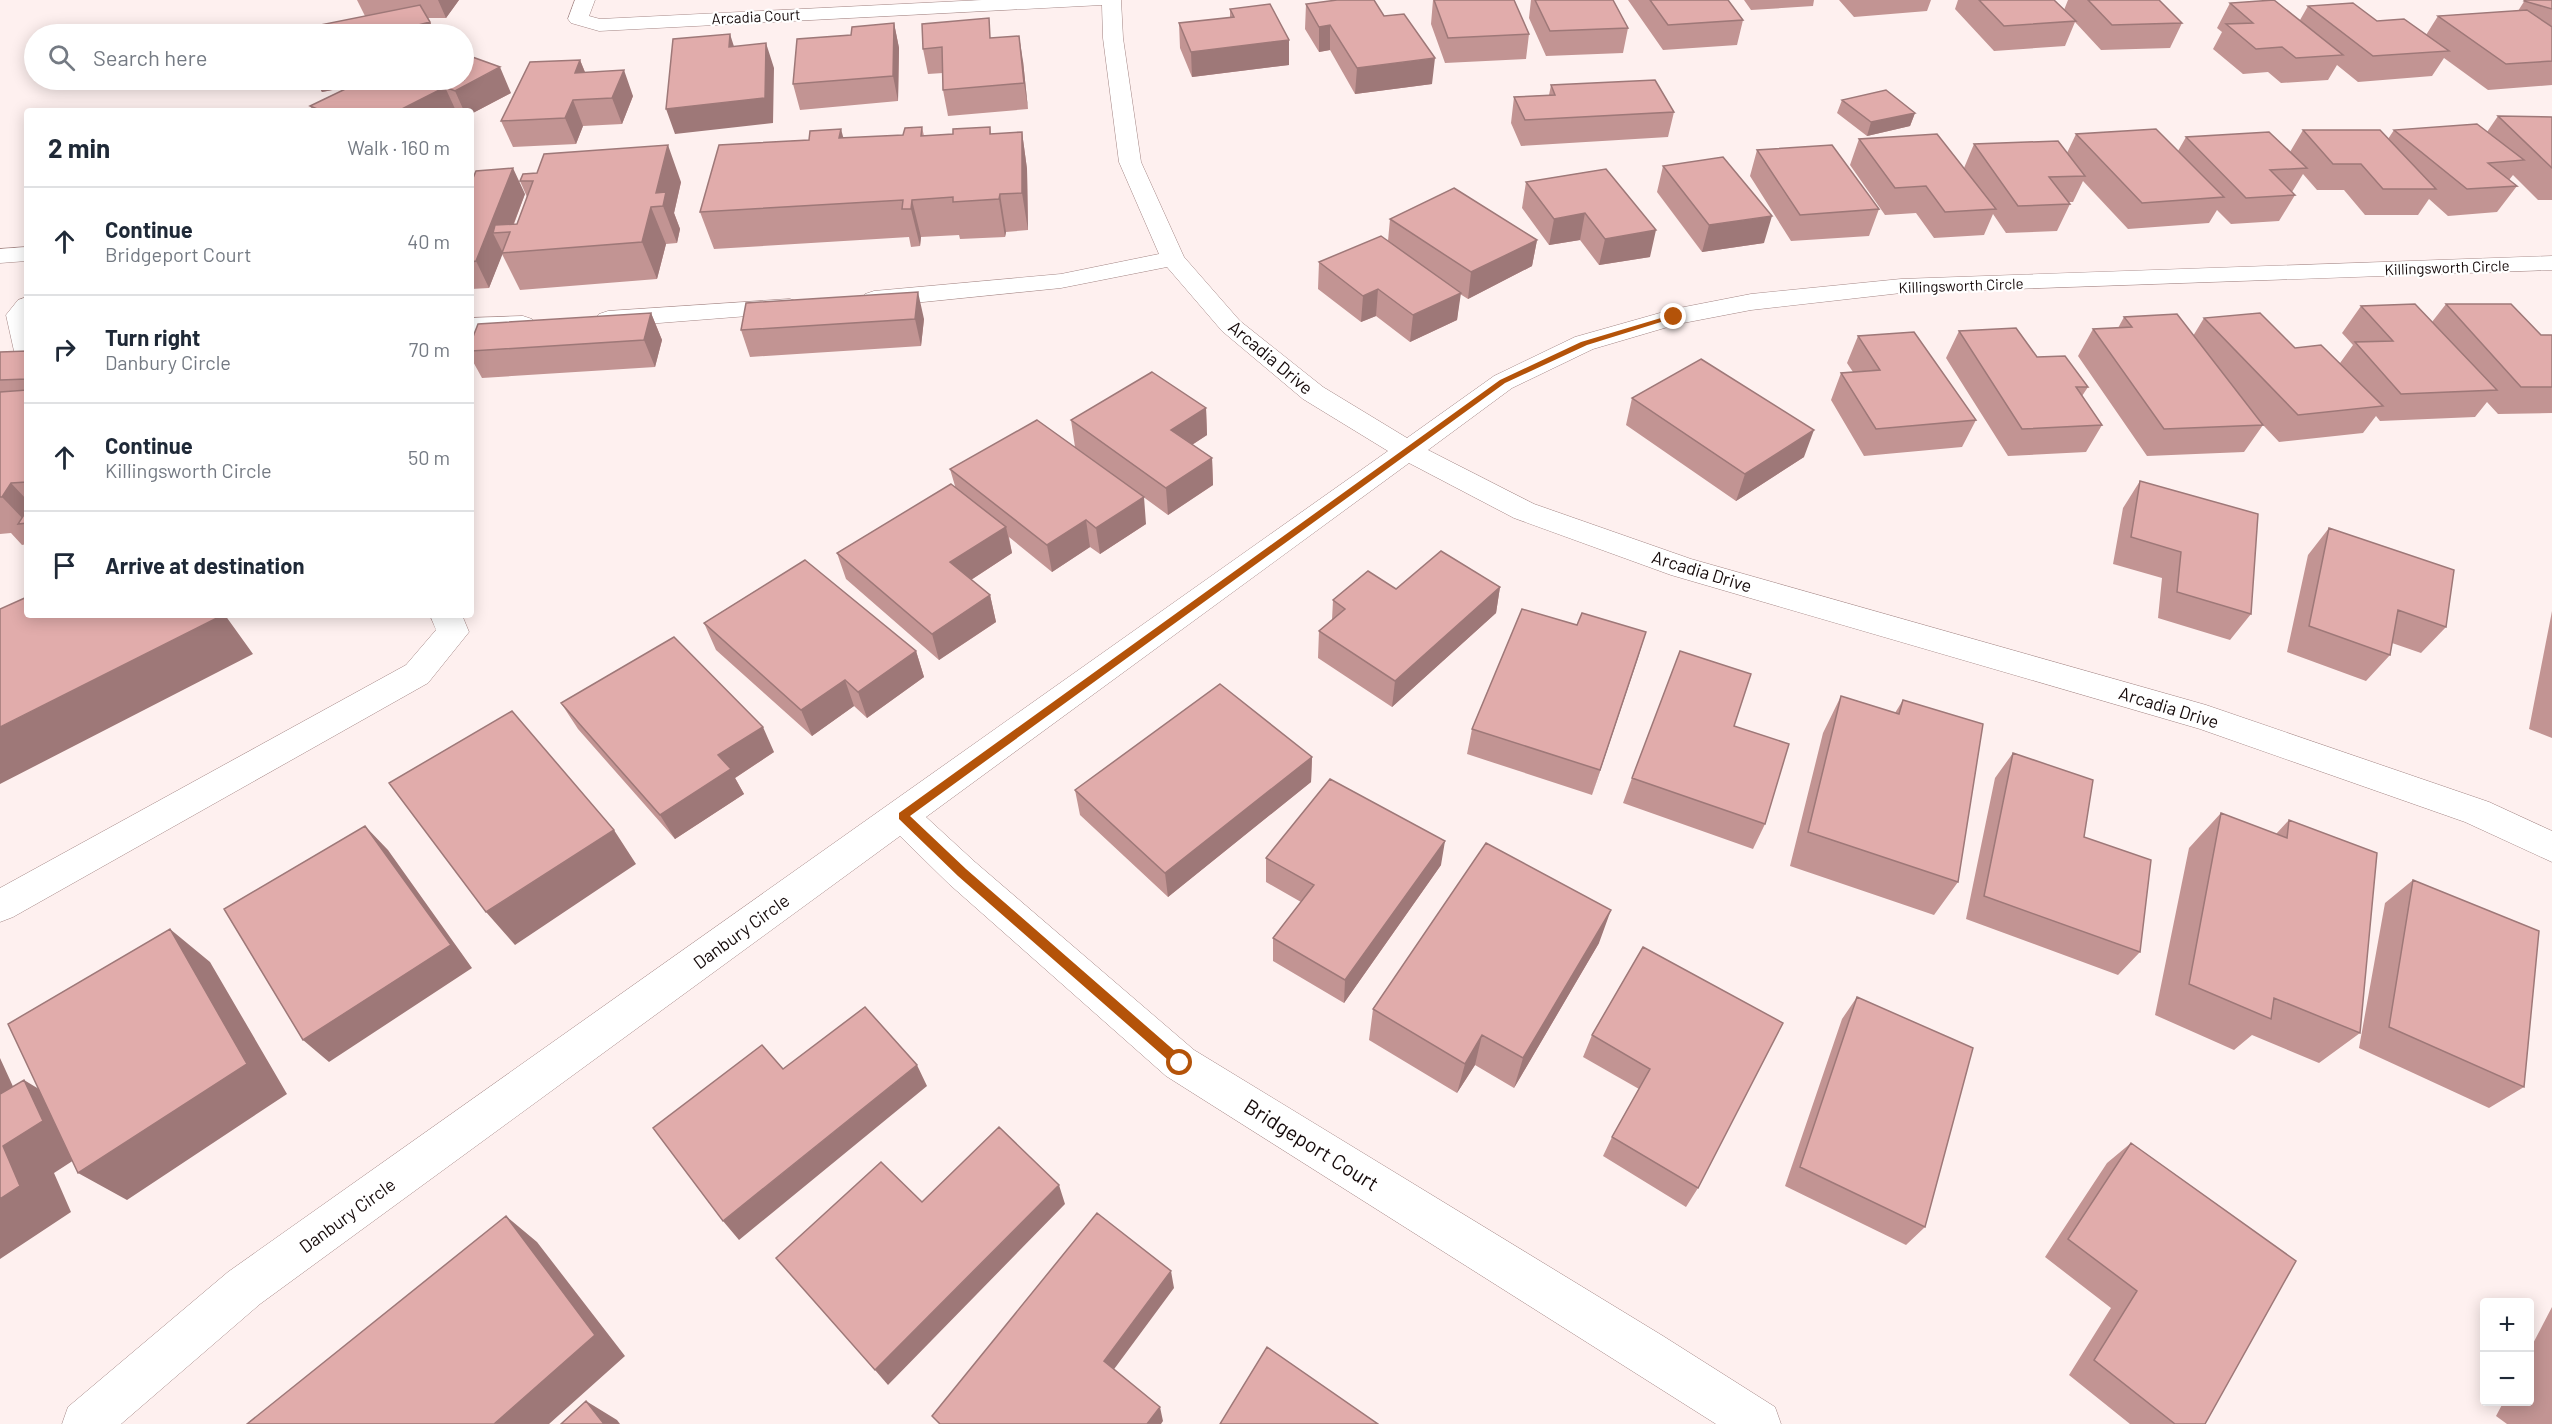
<!DOCTYPE html>
<meta charset="utf-8">
<style>
body{margin:0;font-family:Barlow,sans-serif;background:#f6f6f7;color:#1f2937}
.controls{position:absolute;right:18px;bottom:18px;display:grid;overflow:hidden;border-radius:6px;box-shadow:0 3px 15px #0003}
.controls button{width:54px;height:54px;display:grid;place-items:center;padding:0;border:0;border-bottom:2px solid #e0e1e3;background:#fff;color:#1f2937;font:30px sans-serif}
.stop{position:absolute;width:18px;height:18px;margin:-14px;border:4px solid #b45309;border-radius:50%;background:#fff}
.stop.end{background:#b45309;border-color:#fff;box-shadow:0 2px 6px #0008}
.list{margin:0;padding:0;list-style:none}
h2{display:flex;justify-content:space-between;align-items:center;height:78px;margin:0;padding:0 24px;font-size:26px}
h2 small{font-size:20px;font-weight:400;color:#747a83}
.list li{display:grid;grid-template-columns:39px 1fr auto;gap:18px;align-items:center;box-sizing:border-box;height:108px;padding:0 24px;border-top:2px solid #e0e1e3}
.list b{display:block;font-size:22px;white-space:nowrap}
.list p{margin:0;font-size:20px;white-space:nowrap;color:#747a83}
.list em{font-size:20px;font-style:normal;color:#747a83}
.icon{flex:none;width:33px;height:33px;fill:none;stroke:currentColor;stroke-width:2;stroke-linecap:round;stroke-linejoin:round}
.map{position:relative;flex:none;width:2552px;height:1424px;overflow:hidden}
.search{position:absolute;background:#fff;box-shadow:0 3px 15px #0003;left:24px;top:24px;width:450px;height:66px;display:flex;align-items:center;gap:15px;box-sizing:border-box;padding:0 21px;border-radius:33px;color:#747a83;font-size:22px}
.panel{position:absolute;background:#fff;box-shadow:0 3px 15px #0003;left:24px;top:108px;width:450px;height:510px;border-radius:6px}
.map>svg:first-child{display:block}
.lines{fill:none;stroke-linecap:round;stroke-linejoin:round}
.minor-casing{stroke:#a38584;stroke-width:1}
.minor{fill:#fff;fill-rule:evenodd}
.wall{fill:#c29493}
.shaded-wall{fill:#9e7878}
.building{fill:#e1acab;stroke:#9e7878;stroke-width:1.5}
.route{fill:#b45309}
.labels{text-anchor:middle;dominant-baseline:central;stroke-width:4.5;stroke-linejoin:round;paint-order:stroke}
.far-street-label{font-size:15px;fill:#160b0b;stroke:#fff}
.street-label{font-size:18px;fill:#160b0b;stroke:#fff}
.near-street-label{font-size:21px;fill:#160b0b;stroke:#fff}
</style>
<div class="map">
<svg width="2552" height="1424" viewBox="0 0 2552 1424">
<rect width="100%" height="100%" fill="#fef0ef"/>
<g class="lines">
<g class="minor-casing">
<path id="minor" d="M575,0H595L589,16L600,19L982,0H1121L1123,38L1141,162L1184,257L1240,321L1323,387L1407,438L1494,376L1575,337L1674,309L1751,294L1901,279L2552,256V270L1901,293L1751,310L1678,324L1593,349L1512,388L1428,450L1534,504L1691,559L2206,705L2489,802L2552,831V862L2465,822L2200,729L1671,575L1514,518L1409,463L926,817L975,862L1194,1050L1663,1336L1775,1407L1781,1424H1716L1166,1076L949,884L900,836L260,1304L121,1424H62L68,1407L228,1272L1388,451L1303,399L1222,331L1167,267L1061,288L874,307L865,304L861,299L865,294L874,291L1061,274L1159,254L1119,162L1103,38L1102,5L599,31L571,23L568,19Z
M27,247V261L0,263V249Z
M27,297V359L18,357L14,351L6,315L18,300Z
M790,299L799,302L803,307L799,312L608,327L599,324L595,319L599,314L608,311Z
M523,316L532,319L536,324L532,329L471,334V318Z
M430,615H462L469,632L428,683L13,917L0,922V888L406,665L436,630Z"/>
</g>
<use href="#minor" class="minor"/>
</g>
<path class="wall" d="M357,0H459L446,18H428L436,34H306L365,16Z
M1433,0L1529,34L1526,59L1445,63L1431,24Z
M1531,0H1613L1628,28L1623,53L1546,56L1529,18Z
M1628,0H1728L1743,20L1737,45L1663,50Z
M1744,0H1814L1813,6L1751,10Z
M1839,0H1931L1927,11L1854,17Z
M1958,0H2054L2064,10L2068,0H2159L2182,23L2170,48L2101,50L2075,22L2065,46L1994,51L1955,9Z
M2525,0H2552V85L2488,90L2444,58L2432,76L2358,82L2337,65L2328,80L2281,83L2268,72L2243,74L2213,49L2222,32L2217,28L2230,3L2300,20L2308,6L2377,21L2426,35L2438,16L2518,11Z
M1306,4L1432,84L1355,94L1330,50L1319,52L1305,29Z
M1230,9L1289,40V65L1192,77L1180,48L1179,23L1230,18Z
M894,23L899,48L898,101L800,110L793,84L851,35Z
M992,38L1023,61L1028,109L948,116L943,90V73L928,74L923,49Z
M580,60L585,72L633,96L622,124L583,126L576,144L513,147L501,121Z
M315,80H464L511,93L471,114V111H313L310,106L349,87L322,92Z
M1551,85L1674,112L1668,137L1521,146L1511,123L1514,97L1549,95Z
M1842,100L1915,113L1910,126L1867,136L1837,113Z
M2498,116L2552,117V200H2538L2513,175L2509,180L2517,186L2497,212L2448,216L2429,199L2418,215H2365L2344,190H2317L2303,174L2292,192L2295,195L2279,221L2231,224L2217,210L2209,223L2128,229L2083,181L2073,202H2068L2070,204L2057,231L2006,233L1993,214L1984,235L1934,238L1916,213L1885,215L1850,165L1859,139L1964,168L1974,144L2067,153L2076,134L2178,151L2186,137L2290,152L2303,130L2388,139L2394,130L2487,132Z
M922,127L924,136L953,134L990,127L991,134L1022,132L1027,169L1028,230L1006,232L1005,237L960,239L959,235L921,237L920,246L911,247L909,237L714,249L700,212L843,138L903,135Z
M1757,150L1879,209L1869,236L1791,241L1750,176Z
M1663,166L1764,243L1702,252L1657,192Z
M1606,169L1650,257L1599,265L1580,240L1549,245L1522,208L1526,182Z
M523,174L681,182L674,213L680,229L677,243L666,244L657,279L520,290L502,254L489,288L471,289V183L525,194L514,224H517L527,197L520,181Z
M1390,219L1537,240L1532,266L1468,299L1460,294L1457,320L1410,342L1376,316L1361,322L1318,289L1319,262L1388,241Z
M746,303L924,319L921,346L750,357L741,330Z
M2446,304L2541,335H2552V413L2498,414L2487,402L2475,417L2380,421L2376,416L2363,433L2279,442L2263,425L2244,452L2147,456L2078,356L2093,329L2118,328L2124,317L2193,336L2204,318L2340,363L2353,345L2342,333L2361,306L2432,322Z
M651,313L662,340L655,367L482,378L471,358V342Z
M1959,331L2037,357L2088,387L2082,396L2102,425L2086,452L2008,456L1946,358Z
M1858,336L1976,420L1962,447L1864,456L1831,400L1841,373L1853,372L1847,363Z
M27,351V544L22,545L11,533L0,534V352Z
M1632,398L1804,457L1736,501L1626,425Z
M1206,408L1207,435L1192,445L1212,458L1213,485L1168,515L1075,447L1071,420Z
M950,469L1146,524L1100,554L1090,547L1052,572L1009,537L1012,553L971,580L990,595L996,622L939,660L846,579L837,553L955,486Z
M2140,481L2251,614L2230,640L2158,618L2162,578L2113,564L2123,508Z
M2329,528L2446,627L2421,653L2392,643L2390,655L2366,681L2287,652L2308,555Z
M1500,587L1496,613L1392,707L1318,658L1319,631L1332,620L1333,600L1396,589Z
M2552,611V738L2529,729Z
M704,623L916,651L924,677L867,718L854,706L812,736L716,650Z
M1646,632L1592,795L1467,754L1472,729Z
M1841,696L1895,713L1903,700L1958,882L1934,915L1790,866L1823,733Z
M561,703L774,752L735,778L744,794L675,839L578,729Z
M1734,726L1765,824L1753,849L1623,803L1632,778Z
M2013,753L2084,837L2140,952L2118,975L1966,919L1995,778Z
M1312,757L1311,782L1168,897L1080,815L1075,790Z
M2221,813L2276,834L2289,820L2360,1033L2319,1063L2252,1035L2234,1050L2155,1015L2189,848Z
M1266,858L1441,865L1344,1003L1273,961V938L1301,902L1266,882Z
M2413,880L2524,1087L2489,1108L2359,1048L2385,903Z
M1599,943L1514,1088L1475,1065L1457,1093L1369,1040L1373,1009Z
M1643,947L1698,1188L1686,1207L1603,1156L1612,1137L1639,1089L1583,1057L1592,1035Z
M1857,997L1925,1227L1906,1245L1785,1186L1842,1019Z
M2131,1143L2205,1424H2130L2069,1375L2111,1308L2045,1257L2107,1163Z
M2552,1307V1424H2507L2496,1416L2504,1401H2529V1351Z"/>
<path class="shaded-wall" d="M438,0H459L446,18Z
M430,22L436,34H408L407,32L414,26Z
M894,23L899,48L898,101L893,76Z
M1330,25V50L1319,52V27Z
M730,34L738,59L729,47Z
M1019,36L1023,61L1028,109L1024,83Z
M1289,40V65L1192,77L1191,52Z
M766,43L774,68L773,123L675,134L666,109Z
M1435,58L1432,84L1355,94L1357,68Z
M580,60L590,85L575,73Z
M500,67L511,93L471,114V111H464L455,91Z
M624,70L633,96L622,124L612,98Z
M315,80H397L362,84L322,92Z
M445,87L456,111H398Z
M573,100L583,126L576,144L565,118Z
M1915,113L1910,126L1867,136L1871,122Z
M841,129L851,166L839,138Z
M1022,132L1027,169L1028,230L1022,193Z
M668,145L681,182L674,213L680,229L677,243L663,206L656,193Z
M513,168L525,194L510,233V232L493,233L503,253L489,288L476,261Z
M1000,194L1006,232L1005,237L999,199Z
M912,200L921,237L920,246L911,209Z
M651,207L666,244L657,279L642,242Z
M1585,213L1580,240L1549,245L1554,219Z
M1772,216L1764,243L1702,252L1709,225Z
M1656,230L1650,257L1599,265L1605,239Z
M1537,240L1532,266L1468,299L1471,272Z
M1378,289L1376,316L1361,322L1363,296Z
M918,292L924,319L921,346L915,319Z
M1461,293L1457,320L1410,342L1413,315Z
M651,313L662,340L655,367L644,340Z
M1206,408L1207,435L1173,457L1171,430Z
M1814,430L1804,457L1736,501L1745,474Z
M1212,458L1213,485L1168,515L1166,488Z
M11,483L27,500V523L2,497Z
M1144,497L1146,524L1100,554L1096,528Z
M1086,520L1090,547L1052,572L1047,545Z
M1006,527L1012,553L957,589L950,562Z
M1500,587L1496,613L1392,707L1395,681Z
M990,595L996,622L939,660L932,634Z
M220,615H225L253,654L0,784V727Z
M1646,632L1638,658L1592,795L1600,770Z
M916,651L924,677L867,718L858,692Z
M845,680L854,706L812,736L801,710Z
M763,727L774,752L735,778L744,794L675,839L660,815L718,755Z
M1312,757L1311,782L1168,897L1165,873Z
M365,826L388,850L472,968L329,1062L303,1040Z
M614,830L636,864L515,945L486,912Z
M1445,841L1441,865L1344,1003L1345,980Z
M1611,910L1599,943L1514,1088L1523,1058Z
M170,929L210,962L287,1094L127,1200L78,1173Z
M1482,1035L1475,1065L1457,1093L1465,1064Z
M0,1058L32,1128L24,1080L72,1109L91,1149L54,1173L71,1212L0,1259Z
M917,1065L927,1086L739,1240L723,1221Z
M1059,1185L1065,1204L888,1385L875,1370Z
M506,1216L537,1242L625,1356L549,1424H494Z
M1171,1271L1174,1288L1109,1376L1104,1361Z
M586,1401L617,1420L620,1424H604Z
M1160,1407L1163,1421L1161,1424H1147Z"/>
<path class="building" d="M1337,0H1374L1384,16L1404,14L1435,58L1357,68L1330,25L1319,27L1306,4Z
M1434,0H1514L1529,34L1448,38Z
M1535,0H1613L1628,28L1550,31Z
M1650,0H1728L1743,20L1668,25Z
M1979,0H2054L2076,21L2004,26Z
M2088,0H2159L2182,23L2112,25Z
M2274,0L2343,55L2296,58L2282,47L2256,49L2226,24L2253,23L2230,3Z
M2525,0H2552V9L2524,1Z
M2353,3L2377,21L2404,19L2449,51L2373,56L2308,6Z
M1270,4L1289,40L1191,52L1179,23L1234,17L1230,9Z
M420,5L430,22L414,26V30L407,32L408,34H306L305,28Z
M2527,10L2552,27V61L2506,64L2438,16Z
M989,18L990,38L1019,36L1024,83L943,90L942,47L923,49L922,24Z
M894,23L893,76L793,84L797,39L851,35L852,27Z
M730,34L729,47L766,43L765,98L666,109L673,39Z
M464,54L500,67L455,91L445,87L398,111H322L310,106L364,80H464Z
M580,60L575,73L624,70L612,98L573,100L565,118L501,121L530,62Z
M1655,80L1674,112L1525,120L1514,97L1555,95L1551,85Z
M1886,90L1915,113L1871,122L1842,100Z
M2498,116L2552,117V168Z
M2477,124L2524,160L2488,163L2517,186L2467,189L2394,130Z
M922,127L921,136L953,134V129L990,127V134L1022,132V193L1000,194L999,199L953,202V197L912,200L911,209H902L903,200L700,212L719,145L809,140L810,131L841,129L839,138L903,135L905,128Z
M2156,129L2224,197L2142,203L2076,134Z
M2303,130H2380L2436,189H2383L2361,164H2333Z
M2269,132L2307,168L2270,170L2295,195L2246,198L2186,137Z
M1937,134L1996,209L1945,212L1926,186L1895,188L1859,139Z
M2058,141L2085,176L2049,177L2070,204L2018,206L1974,144Z
M668,145L656,193L666,192L663,206L651,207L642,242L502,253L510,232L493,233L495,225L517,224L533,181H520L523,174L537,173L544,154Z
M1832,145L1879,209L1800,215L1757,150Z
M1723,157L1772,216L1709,225L1663,166Z
M513,168L476,261L471,262V183L476,171Z
M1606,169L1656,230L1605,239L1585,213L1554,219L1526,182Z
M1454,188L1537,240L1471,272L1390,219Z
M1381,236L1461,293L1413,315L1378,289L1363,296L1319,262Z
M918,292L915,319L741,330L746,303Z
M2415,304L2497,390L2401,394L2355,342L2393,341L2361,306Z
M2446,304H2511L2541,335H2552V387H2521Z
M651,313L644,340L471,351V342L478,324Z
M2260,313L2295,348L2321,345L2383,406L2298,415L2204,318Z
M2177,314L2263,425L2164,429L2093,329L2132,327L2124,317Z
M2016,328L2037,357L2065,356L2088,387H2076L2102,425L2022,429L1959,331Z
M1914,332L1976,420L1876,429L1841,373L1880,370L1858,336Z
M27,351V379L0,380V352Z
M1701,359L1814,430L1745,474L1632,398Z
M1152,372L1206,408L1171,430L1212,458L1166,488L1071,420Z
M27,390V482L11,483L2,497H0V392Z
M1037,420L1144,497L1096,528L1086,520L1047,545L950,469Z
M2140,481L2258,514L2251,614L2177,592L2181,552L2131,537Z
M951,484L1006,527L950,562L990,595L932,634L837,553Z
M27,510V523L18,524Z
M2329,528L2454,570L2446,627L2398,610L2390,655L2309,626Z
M1441,551L1500,587L1395,681L1319,631L1345,609L1333,600L1368,571L1396,589Z
M805,560L916,651L858,692L845,680L801,710L704,623Z
M27,597V615H220L221,616L0,727V609Z
M1522,609L1577,625L1582,613L1646,632L1600,770L1472,729Z
M674,637L763,727L718,755L731,769L660,815L561,703Z
M1680,651L1751,674L1734,726L1789,744L1765,824L1632,778Z
M1220,684L1312,757L1165,873L1075,790Z
M1841,696L1899,714L1903,700L1983,724L1958,882L1808,832Z
M512,711L614,830L486,912L389,783Z
M2013,753L2093,780L2084,837L2151,860L2140,952L1984,896Z
M1330,779L1445,841L1345,980L1273,938L1314,885L1266,858Z
M2221,813L2287,838L2289,820L2377,853L2360,1033L2274,998L2271,1019L2189,984Z
M365,826L451,945L303,1040L224,909Z
M1486,843L1611,910L1523,1058L1482,1035L1465,1064L1373,1009Z
M2413,880L2539,931L2524,1087L2389,1027Z
M170,929L247,1064L78,1173L8,1024Z
M1643,947L1783,1023L1698,1188L1612,1137L1650,1069L1592,1035Z
M1857,997L1973,1048L1925,1227L1800,1167Z
M865,1007L917,1065L723,1221L653,1128L762,1045L783,1069Z
M24,1080L43,1121L3,1146L20,1186L0,1199V1094Z
M999,1127L1059,1185L875,1370L776,1258L881,1162L922,1202Z
M2131,1143L2296,1261L2205,1424H2175L2094,1360L2137,1291L2068,1239Z
M1097,1213L1171,1271L1104,1361L1160,1407L1147,1424H940L932,1416Z
M506,1216L595,1335L494,1424H247Z
M1267,1347L1378,1424H1220Z
M586,1401L604,1424H561Z"/>
<path class="route" d="M1671,315L1677,317L1587,345L1505,383L910,816L966,869L1184,1059V1067H1176L958,876L899,819V813L1500,380L1581,342Z"/>
<g class="labels">
<g class="far-street-label">
<text transform="translate(756 16) rotate(-3)">Arcadia Court</text>
<text transform="translate(2447 267) rotate(-2)">Killingsworth Circle</text>
<text transform="translate(1961 285) rotate(-2)">Killingsworth Circle</text>
</g>
<g class="street-label">
<text transform="translate(1271 357) rotate(40)">Arcadia Drive</text>
<text transform="translate(1702 571) rotate(17)">Arcadia Drive</text>
<text transform="translate(2169 707) rotate(17)">Arcadia Drive</text>
<text transform="translate(741 931) rotate(-36)">Danbury Circle</text>
<text transform="translate(347 1215) rotate(-36)">Danbury Circle</text>
</g>
<g class="near-street-label">
<text transform="translate(1312 1144) rotate(32)">Bridgeport Court</text>
</g>
</g>
</svg>
<div class="controls">
<button>+</button>
<button>−</button>
</div>
<div class="stop" style="left:1180px;top:1063px"></div>
<div class="stop end" style="left:1674px;top:317px"></div>
<div class="search"><svg class="icon" aria-label="search" viewBox="0 0 24 24"><circle cx="10" cy="10" r="6"/><path d="M15 15l6 6"/></svg>Search here</div>
<section class="panel">
<h2>2 min<small>Walk · 160 m</small></h2>
<ul class="list">
<li><svg class="icon" aria-label="ahead" viewBox="0 0 24 24"><path d="M12 20V5M6 11l6-6 6 6"/></svg><div><b>Continue</b><p>Bridgeport Court</p></div><em>40 m</em></li>
<li><svg class="icon" aria-label="right" viewBox="0 0 24 24"><path d="M7 20v-9h11M14 6l5 5-5 5"/></svg><div><b>Turn right</b><p>Danbury Circle</p></div><em>70 m</em></li>
<li><svg class="icon" aria-label="ahead" viewBox="0 0 24 24"><path d="M12 20V5M6 11l6-6 6 6"/></svg><div><b>Continue</b><p>Killingsworth Circle</p></div><em>50 m</em></li>
<li><svg class="icon" aria-label="arrive" viewBox="0 0 24 24"><path d="M6 21V4h12l-3 4 3 4H6"/></svg><div><b>Arrive at destination</b></div></li>
</ul>
</section>
</div>
